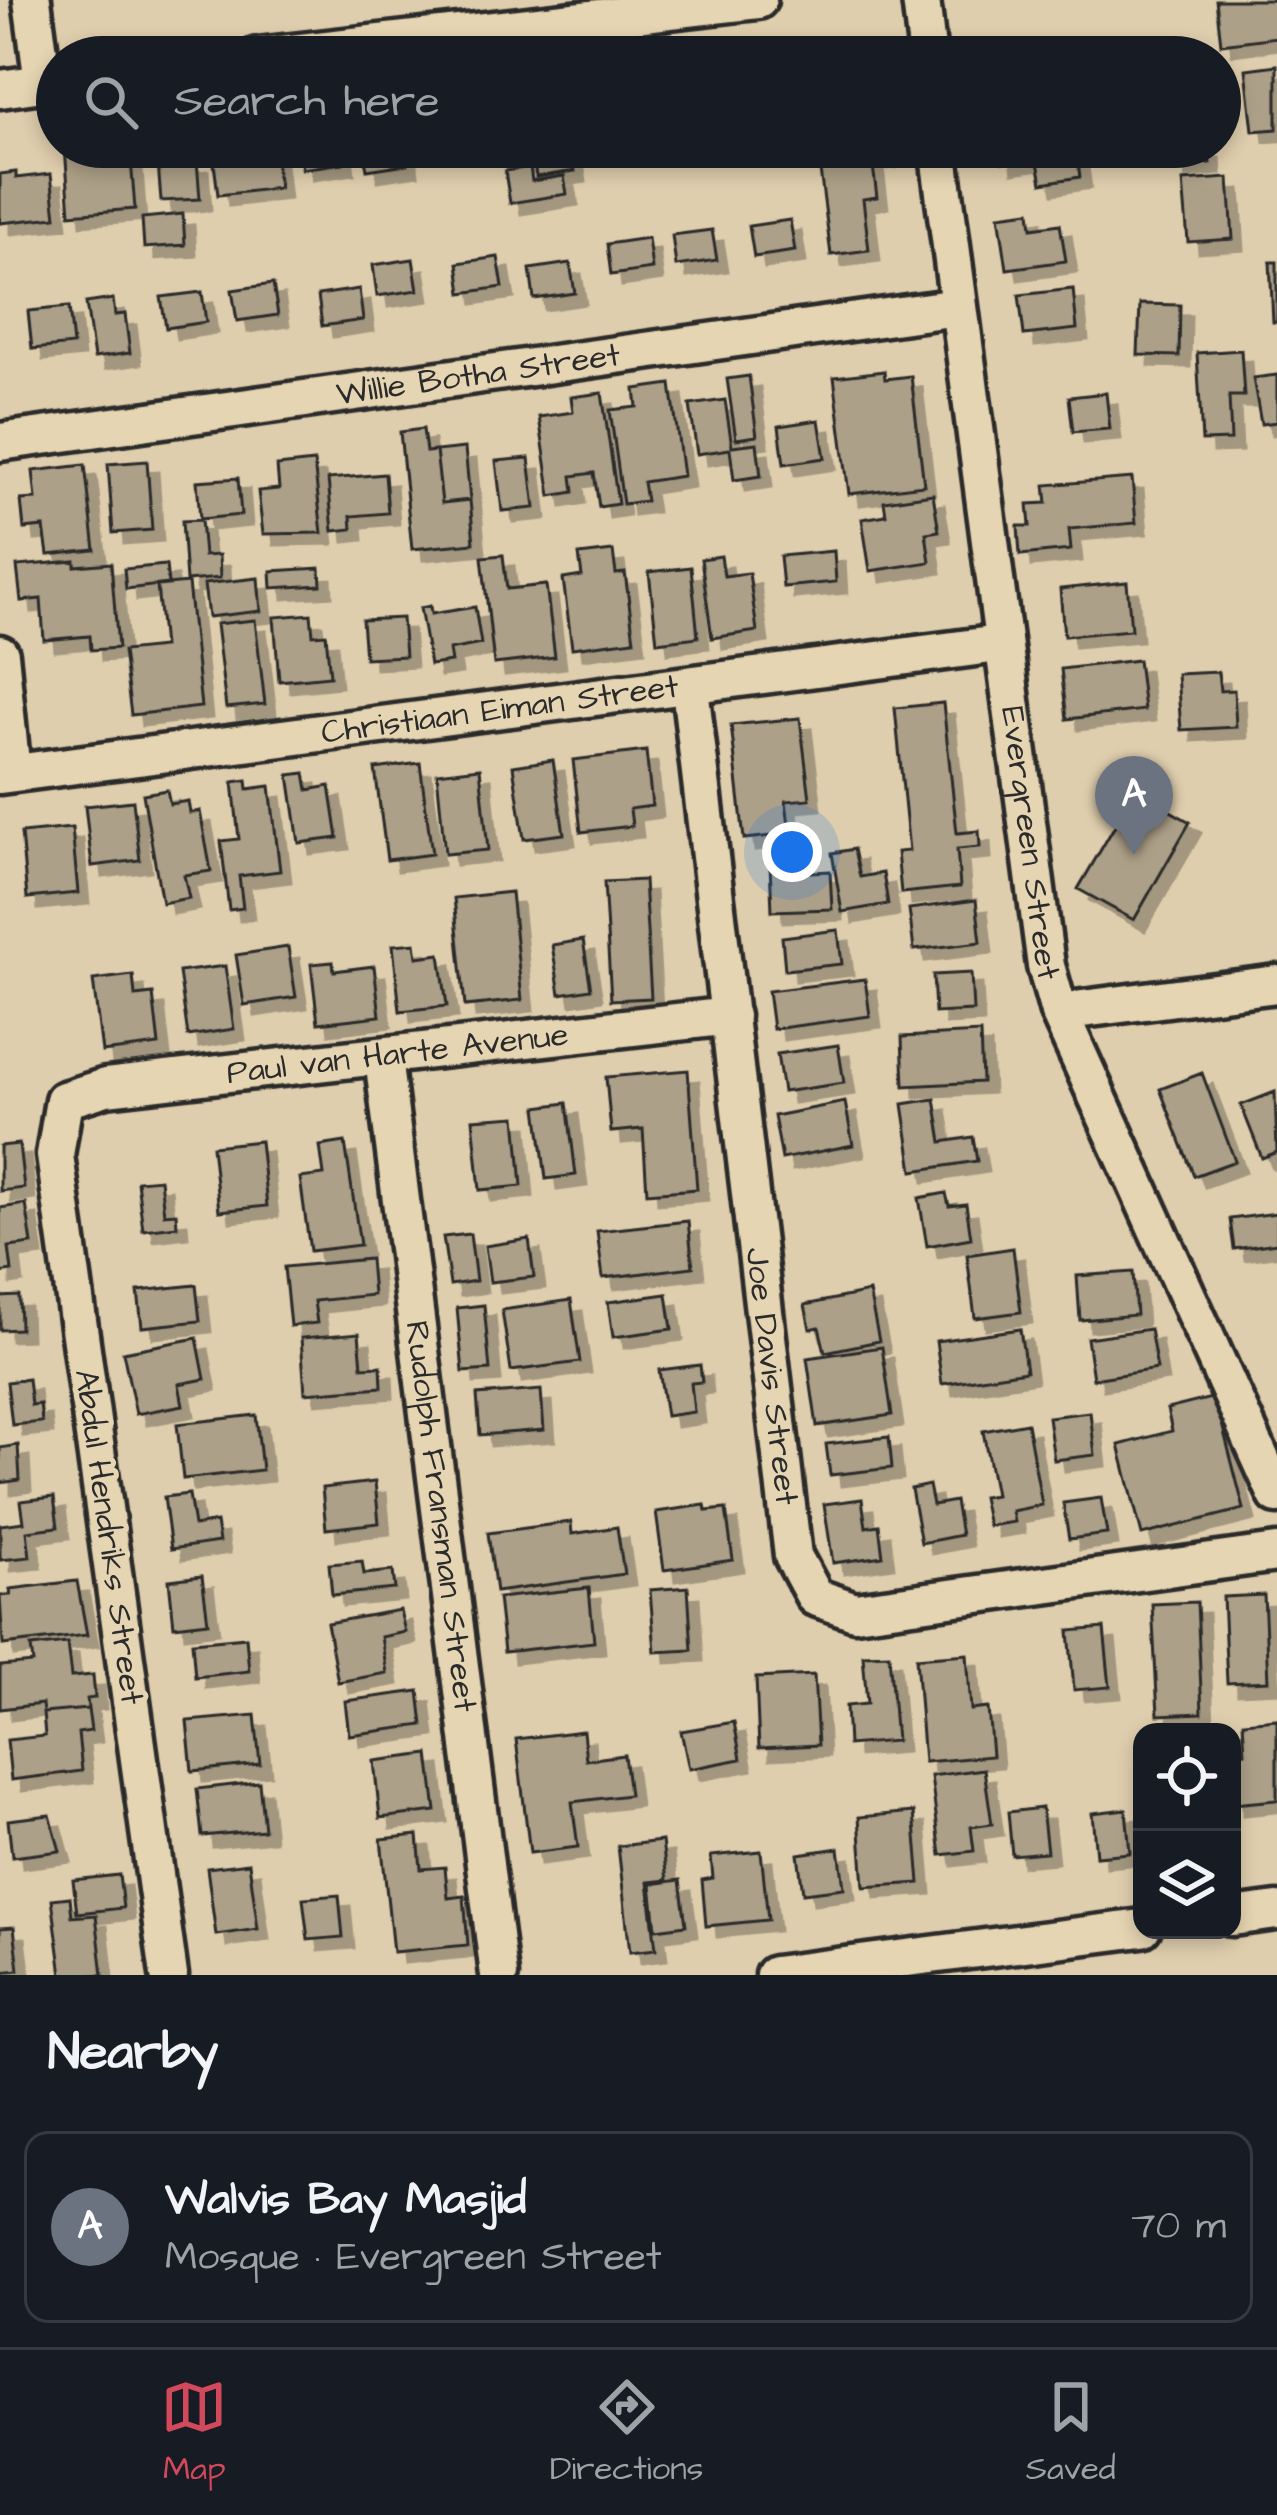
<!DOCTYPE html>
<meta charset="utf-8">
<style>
body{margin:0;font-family:"Architects Daughter",sans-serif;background:#242831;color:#f1f3f6}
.controls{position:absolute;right:36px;bottom:36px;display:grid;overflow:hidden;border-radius:24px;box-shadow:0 6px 18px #0003}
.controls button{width:108px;height:108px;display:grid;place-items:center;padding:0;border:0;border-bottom:3px solid #363941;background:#171b24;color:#f1f3f6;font:60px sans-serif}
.you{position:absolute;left:792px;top:852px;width:42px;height:42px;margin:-30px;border:9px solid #fff;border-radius:50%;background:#1a73e8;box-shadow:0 0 0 18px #1a73e833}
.badge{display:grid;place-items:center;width:78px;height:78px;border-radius:50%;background:#d1495b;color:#fff;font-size:39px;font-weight:700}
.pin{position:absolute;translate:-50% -99px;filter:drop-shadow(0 3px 6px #0008)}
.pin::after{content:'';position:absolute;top:63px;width:42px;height:36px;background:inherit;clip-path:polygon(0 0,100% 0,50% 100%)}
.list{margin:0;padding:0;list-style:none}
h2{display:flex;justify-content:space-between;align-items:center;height:156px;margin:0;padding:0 48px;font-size:51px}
h2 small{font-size:39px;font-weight:400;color:#9ea1a6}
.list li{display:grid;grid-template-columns:78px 1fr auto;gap:36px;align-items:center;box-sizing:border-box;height:192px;margin:0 24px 24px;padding:0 24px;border:3px solid #363941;border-radius:24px}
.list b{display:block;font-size:45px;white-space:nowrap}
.list p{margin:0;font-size:39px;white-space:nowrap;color:#9ea1a6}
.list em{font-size:39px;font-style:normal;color:#9ea1a6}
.icon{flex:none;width:66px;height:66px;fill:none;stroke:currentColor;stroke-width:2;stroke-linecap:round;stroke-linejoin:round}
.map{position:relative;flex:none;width:1277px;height:1975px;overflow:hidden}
.search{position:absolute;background:#171b24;box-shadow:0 6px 18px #0003;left:36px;right:36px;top:36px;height:132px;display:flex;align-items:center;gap:30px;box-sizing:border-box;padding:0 42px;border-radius:66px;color:#9ea1a6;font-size:45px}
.sheet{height:372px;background:#171b24}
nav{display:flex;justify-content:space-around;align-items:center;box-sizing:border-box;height:168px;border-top:3px solid #363941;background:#171b24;font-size:33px;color:#9ea1a6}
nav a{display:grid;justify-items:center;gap:6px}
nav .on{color:#d1495b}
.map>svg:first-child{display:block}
.building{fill:#ada088;stroke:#2b2b2b;stroke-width:3;filter:url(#shadow)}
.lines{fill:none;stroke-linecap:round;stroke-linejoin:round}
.minor-casing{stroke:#2b2b2b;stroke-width:45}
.minor{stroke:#e6d5b2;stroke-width:36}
.labels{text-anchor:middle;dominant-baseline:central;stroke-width:10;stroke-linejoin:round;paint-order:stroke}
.street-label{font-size:33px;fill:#2b2b2b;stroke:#e6d5b2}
</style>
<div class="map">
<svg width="1277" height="1975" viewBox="0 0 1277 1975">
<defs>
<filter id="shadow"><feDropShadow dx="11" dy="11" stdDeviation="0" flood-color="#0004"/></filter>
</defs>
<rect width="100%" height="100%" fill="#dfcead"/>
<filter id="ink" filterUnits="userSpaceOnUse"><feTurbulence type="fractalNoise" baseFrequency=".00833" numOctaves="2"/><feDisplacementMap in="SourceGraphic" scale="24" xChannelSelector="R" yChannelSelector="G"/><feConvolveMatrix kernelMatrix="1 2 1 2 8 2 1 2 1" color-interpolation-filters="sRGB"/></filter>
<g filter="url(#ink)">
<path class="building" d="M1216,0H1277V37L1221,44Z
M1277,65V129L1253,131L1246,69Z
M65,147H130L135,209L70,214Z
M212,147H274L279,188L218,195Z
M299,147H341L343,163L302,169Z
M363,147H405L407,164L367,170Z
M507,147H571L575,171L536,177L534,161L510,164Z
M817,147H883L885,157L872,158L877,197L863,199L869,250L831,255Z
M1000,147H1084L1076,150L1080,177L1042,183L1037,157L1002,162Z
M1174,147H1209L1210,163L1175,166Z
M197,160L200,199L161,201L158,163Z
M530,167L532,181L564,176L567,194L510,203L505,171Z
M16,172V178L51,174L56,217L0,223V174Z
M1229,178L1233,239L1188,242L1183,181Z
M1030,211L1032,228L1060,224L1066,261L1007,269L999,215Z
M183,214L185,245L144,248L142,218Z
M790,220L795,251L754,257L749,226Z
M712,230L717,260L676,266L672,235Z
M648,238L652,269L611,275L607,244Z
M498,257L503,287L462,293L458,263Z
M413,259L418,290L377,296L373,265Z
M1270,262H1277V322H1273Z
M570,263L575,293L534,299L530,269Z
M273,284L278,315L237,321L232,290Z
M359,289L363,320L322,326L318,295Z
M1073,289L1077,329L1024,335L1019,295Z
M202,292L206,322L166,328L161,297Z
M113,299L115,315L125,314L130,353L94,358L86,303Z
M1140,304L1180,305L1179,356L1138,355Z
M69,307L73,345L32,349L28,311Z
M1241,350L1244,396H1229L1231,440L1202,441L1197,353Z
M884,371L885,379L911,376L924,485L849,494L834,377Z
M1277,375V422L1261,424L1253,378Z
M749,376L757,436L736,439L727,379Z
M671,384L683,476L643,482L646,501L623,504L610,410L637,407L635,389Z
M602,393L618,504L599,507L594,473L572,476L574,492L551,496L539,417L573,412L571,397Z
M1106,393L1110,429L1073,432L1069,397Z
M725,400L732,446L757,443L761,476L734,480L730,449L697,454L690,405Z
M819,420L825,458L784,464L779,426Z
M423,429L426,452L436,451L442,503L470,500L474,543L412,549L400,432Z
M465,448L470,500L442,503L436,451Z
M529,458L535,508L502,511L496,461Z
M147,461L152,530L113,533L108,464Z
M314,462L322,533L263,534L258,491L279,489L277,466Z
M85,465L95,550L48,555L44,527L24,529L21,500L36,499L33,471Z
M385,474L388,513L351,516L352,529L333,531L328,479Z
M238,478L241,515L200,519L197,481Z
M1132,478L1136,523L1069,529L1071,550L1020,555L1018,526H1030L1028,504L1047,503L1045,485Z
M933,494L939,531L926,533L930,562L870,571L862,519L886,515L884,501Z
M201,520L204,556L219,555L220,578L186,581L182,521Z
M613,551L616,574L625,573L634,640L572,648L563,579L582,576L579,555Z
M834,551L836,582L783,587L780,556Z
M503,555L507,589L546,585L555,657L494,664L482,557Z
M721,556L724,576L749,573L757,631L712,638L701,559Z
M75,561V566L111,563L118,648L91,650L90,636L44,640L41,599L21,601L17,566Z
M166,565L168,584L126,589L124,569Z
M691,567L698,637L657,642L649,572Z
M320,568L321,585L272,588L271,571Z
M258,578L261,611L208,617L204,584Z
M1127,582L1131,630L1064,636L1060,589Z
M188,583L201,707L131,715L123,651L163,647L157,586Z
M430,606L431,614L475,607L481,644L449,650L451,662L430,665L420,608Z
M311,614L313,635L326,634L330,676L279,681L274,617Z
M402,618L405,656L365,658L362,620Z
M255,620L265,704L226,708L216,624Z
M1138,660L1144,710L1067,719L1061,669Z
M1218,672L1220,691L1234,690L1236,727L1181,730L1177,674Z
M943,703L957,833L979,831L980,847L957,849L960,887L901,893L897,852L909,851L895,708Z
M800,718L810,799L786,801L790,834L744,839L731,725Z
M646,751L652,806L630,809L632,826L581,832L573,760Z
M553,760L564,834L524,839L513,766Z
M420,763L432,854L387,860L375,769Z
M480,768L488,850L445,854L437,773Z
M305,773L308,790L330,786L338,838L299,843L289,775Z
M247,780L248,789L270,786L280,871L239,876L243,908L229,910L221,841L239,839L233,782Z
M167,790L170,804L188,801L190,813L200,811L211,871L184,875L189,898L162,903L143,794Z
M1135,791L1190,822L1134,920L1078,889Z
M133,801L140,860L92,866L85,806Z
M72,828L78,893L27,898L21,833Z
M854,849L860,877L883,873L888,904L842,912L832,853Z
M770,865H790V873L830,871L832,909L772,911Z
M644,880L651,998L611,1000L604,882Z
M511,892L522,1000L465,1006L454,898Z
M976,900L981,942L914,950L909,909Z
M838,930L842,964L785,970L782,937Z
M583,940L591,989L560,994L552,945Z
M415,943L417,957L440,954L447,1006L400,1011L393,945Z
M288,947L296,997L244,1005L236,955Z
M333,962L334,971L374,966L380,1016L318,1023L311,964Z
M225,966L234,1029L188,1036L179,972Z
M971,973L973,1011L935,1013L933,975Z
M133,975L135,996L153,994L159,1045L102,1052L93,980Z
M865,979L870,1016L773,1029L768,991Z
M980,1033L982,1082L904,1086L902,1037Z
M838,1045L844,1083L783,1092L777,1054Z
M688,1070L697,1189L647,1193L643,1129L611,1132L606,1077Z
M1202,1073L1235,1161L1194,1176L1160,1089Z
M1275,1092L1277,1152L1262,1158L1241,1105Z
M935,1099L942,1142L973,1137L977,1161L913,1171L903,1104Z
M845,1102L853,1145L782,1159L774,1116Z
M567,1103L576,1175L546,1179L537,1107Z
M516,1116L522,1186L480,1190L473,1119Z
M260,1141L267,1206L219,1211L212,1146Z
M345,1142L360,1245L310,1251L300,1178L324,1175L320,1146Z
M19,1144L24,1188L0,1191V1146Z
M160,1179L164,1214L176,1213L177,1226L143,1230L137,1181Z
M946,1193L949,1206L966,1204L971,1238L927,1246L919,1198Z
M26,1204L32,1244L9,1247L12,1271L0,1273V1208Z
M1277,1213V1243L1234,1249L1230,1219Z
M688,1221L693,1267L603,1278L597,1231Z
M470,1234L476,1281L450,1285L443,1237Z
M529,1239L534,1277L490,1282L485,1246Z
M1013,1248L1021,1312L975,1318L967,1255Z
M370,1259L373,1295L314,1301L317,1323L290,1326L284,1267Z
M1133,1272L1136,1315L1080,1320L1077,1276Z
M196,1285L200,1321L142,1327L138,1291Z
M869,1292L879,1341L825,1352L819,1327L810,1329L805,1305Z
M667,1294L672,1329L613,1337L608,1302Z
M19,1296L20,1329L0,1330V1297Z
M571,1300L580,1362L511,1371L502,1310Z
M484,1305L490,1370L463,1372L457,1308Z
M1020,1329L1026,1371L942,1384L936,1341Z
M1150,1329L1157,1369L1093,1379L1087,1338Z
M359,1333L362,1367L381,1366L382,1387L305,1393L301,1338Z
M197,1338L205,1379L179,1384L183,1405L136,1414L123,1352Z
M882,1347L892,1415L817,1426L807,1358Z
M700,1365L702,1382L691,1383L694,1412L666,1416L659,1370Z
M28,1379L31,1405L40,1404L42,1422L12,1425L7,1382Z
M541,1390L544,1430L480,1435L477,1395Z
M1215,1397L1244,1509L1142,1535L1119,1445L1172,1431L1167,1409Z
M1090,1412L1095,1455L1054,1460L1048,1417Z
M256,1415L262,1470L183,1479L177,1424Z
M1027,1423L1042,1505L1012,1511L1014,1522L988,1526L982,1497L995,1495L983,1431Z
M889,1437L892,1468L830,1475L826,1444Z
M18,1445L20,1480L0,1483V1448Z
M375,1482L379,1523L326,1529L322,1488Z
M929,1485L933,1505L955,1501L961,1535L921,1543L911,1489Z
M189,1494L194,1526L216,1522L219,1542L171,1549L164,1497Z
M54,1497L58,1527L27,1531L30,1557L0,1560V1525L24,1522L21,1501Z
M1101,1498L1107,1534L1069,1539L1063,1503Z
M862,1499L866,1527L879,1525L883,1556L833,1563L824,1504Z
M705,1505L706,1511L726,1509L733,1560L664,1570L656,1512Z
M571,1522L572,1534L617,1527L624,1574L496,1592L488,1533Z
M362,1561L364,1574L393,1571L395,1589L332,1595L329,1564Z
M202,1576L208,1622L174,1626L169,1580Z
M77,1581L87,1635L3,1645L0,1596L11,1595L10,1589Z
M688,1587L692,1650L655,1652L650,1590Z
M589,1588L594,1642L504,1652L498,1598Z
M1264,1595L1268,1681L1227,1683L1223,1597Z
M1197,1602L1202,1713L1158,1715L1152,1604Z
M400,1610L405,1632L381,1637L387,1673L338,1682L327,1623Z
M1104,1628L1110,1687L1074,1690L1069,1631Z
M246,1637L249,1671L195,1677L192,1642Z
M67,1643L71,1677L93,1675L95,1698L87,1699L88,1709L43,1713L42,1704L0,1709V1666L33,1663L31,1647Z
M889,1654L896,1741L848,1745L846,1706L867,1704L863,1655Z
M967,1654L971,1710L988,1708L992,1756L924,1762L916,1658Z
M814,1675L818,1745L759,1748L756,1678Z
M419,1691L423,1725L349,1735L345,1701Z
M88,1709L91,1731L78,1733L82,1771L11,1780L7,1740L45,1736L43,1713Z
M255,1715L260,1764L192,1771L187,1721Z
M1277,1719V1800L1232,1804V1753L1245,1752L1243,1722Z
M734,1722L741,1759L689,1769L681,1731Z
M583,1731L586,1760L624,1755L629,1795L572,1802L578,1847L530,1853L516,1739Z
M429,1754L436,1811L380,1818L374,1761Z
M984,1769L992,1824L971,1827L974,1851L941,1855L931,1776Z
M259,1782L264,1830L202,1836L197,1789Z
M1042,1808L1047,1852L1012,1855L1008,1812Z
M1126,1809L1130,1853L1096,1856L1092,1813Z
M914,1812L920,1883L864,1887L859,1817Z
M50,1815L60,1851L12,1857L8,1820Z
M418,1835L421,1869L445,1867L448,1898L464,1896L468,1945L393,1952L381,1839Z
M662,1841L667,1880L648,1882L656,1949L630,1952L618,1846Z
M839,1848L844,1888L803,1893L798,1854Z
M761,1851L768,1920L706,1926L702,1880L713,1878L711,1856Z
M249,1863L258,1929L216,1935L207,1868Z
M119,1875L123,1908L77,1913L73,1880Z
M680,1880L686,1925L656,1929L651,1884Z
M339,1895L343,1937L308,1940L303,1898Z
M70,1897L72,1917L96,1915L103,1975H62L52,1899Z
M14,1927L19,1970L0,1972V1928Z"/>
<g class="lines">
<g class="minor-casing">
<g id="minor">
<path d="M32,0L43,83"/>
<path d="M921,0L928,57"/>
<path d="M257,57L758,0"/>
<path d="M0,89L57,81"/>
<path id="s1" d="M938,147L1046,966L1059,1012L1277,1495"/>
<path id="s2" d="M0,442L957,307"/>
<path d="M0,654L12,773"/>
<path id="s3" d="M690,688L793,1556L815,1597L855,1611L1277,1553"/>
<path id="s4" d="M0,775L999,644"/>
<path d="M1059,1012L1277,984"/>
<path id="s5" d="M383,1058L499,1975"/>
<path d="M1232,1917L1277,1911"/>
<path id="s6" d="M169,1975L55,1155L64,1100L106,1087L730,1016"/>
<path d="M774,1975L1142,1928"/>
</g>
</g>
<use href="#minor" class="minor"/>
</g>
</g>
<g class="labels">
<g class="street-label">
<text stroke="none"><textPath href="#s2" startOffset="483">Willie Botha Street</textPath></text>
<text stroke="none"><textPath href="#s4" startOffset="504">Christiaan Eiman Street</textPath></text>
<text stroke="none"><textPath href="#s1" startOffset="702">Evergreen Street</textPath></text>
<text stroke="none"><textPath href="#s6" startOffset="1221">Paul van Harte Avenue</textPath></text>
<text stroke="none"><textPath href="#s3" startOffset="693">Joe Davis Street</textPath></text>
<text stroke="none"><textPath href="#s5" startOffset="462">Rudolph Fransman Street</textPath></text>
<text transform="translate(109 1537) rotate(82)">Abdul Hendriks Street</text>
</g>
</g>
</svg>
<div class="controls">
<button><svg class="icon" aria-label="locate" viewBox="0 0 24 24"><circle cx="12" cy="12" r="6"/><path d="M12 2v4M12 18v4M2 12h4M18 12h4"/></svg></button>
<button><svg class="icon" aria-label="layers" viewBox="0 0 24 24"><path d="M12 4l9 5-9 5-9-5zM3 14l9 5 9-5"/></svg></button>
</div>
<div class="you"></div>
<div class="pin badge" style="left:1134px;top:855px;background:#6b7280">A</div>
<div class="search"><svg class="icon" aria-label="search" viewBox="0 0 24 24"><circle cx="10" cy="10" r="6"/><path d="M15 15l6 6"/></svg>Search here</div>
</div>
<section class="sheet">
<h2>Nearby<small></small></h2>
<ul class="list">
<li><span class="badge" style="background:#6b7280">A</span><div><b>Walvis Bay Masjid</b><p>Mosque · Evergreen Street</p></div><em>70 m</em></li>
</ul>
</section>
<nav>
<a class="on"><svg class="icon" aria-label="map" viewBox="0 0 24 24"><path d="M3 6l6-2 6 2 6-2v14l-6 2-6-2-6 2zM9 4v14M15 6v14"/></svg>Map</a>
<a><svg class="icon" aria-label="directions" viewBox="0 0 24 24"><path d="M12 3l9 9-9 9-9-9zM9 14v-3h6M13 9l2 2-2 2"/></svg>Directions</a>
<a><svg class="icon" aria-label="saved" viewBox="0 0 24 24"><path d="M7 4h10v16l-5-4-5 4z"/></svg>Saved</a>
</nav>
